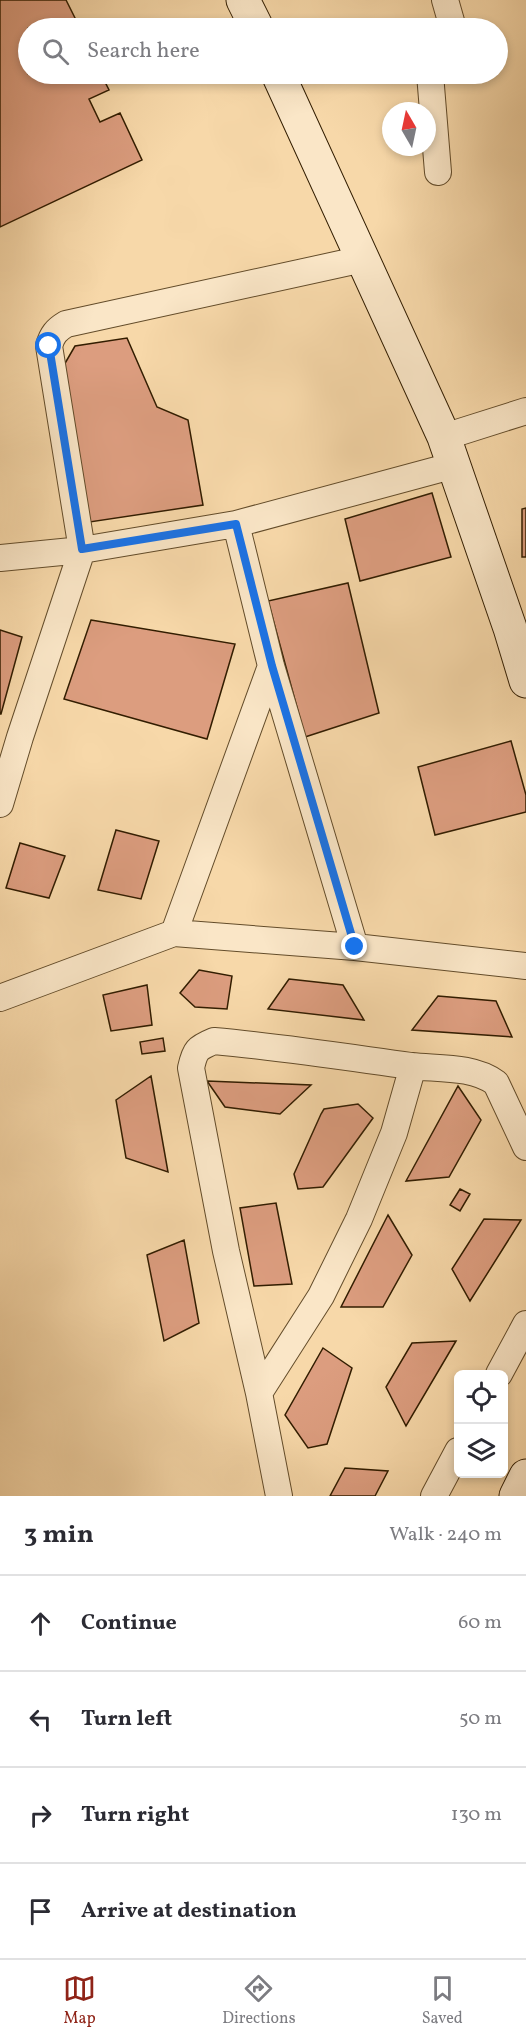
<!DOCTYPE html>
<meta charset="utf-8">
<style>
body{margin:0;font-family:Vollkorn,serif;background:#f2f2f3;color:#2b2b33}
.controls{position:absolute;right:18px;bottom:18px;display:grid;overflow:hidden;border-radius:9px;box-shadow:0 3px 9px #0003}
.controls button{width:54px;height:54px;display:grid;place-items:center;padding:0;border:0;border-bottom:2px solid #e1e1e2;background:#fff;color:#2b2b33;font:30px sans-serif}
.compass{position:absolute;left:382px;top:102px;width:54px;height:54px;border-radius:50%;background:#fff;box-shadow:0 3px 9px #0003;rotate:351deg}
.stop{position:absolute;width:18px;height:18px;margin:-14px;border:4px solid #1a73e8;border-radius:50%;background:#fff}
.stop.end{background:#1a73e8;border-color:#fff;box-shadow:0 2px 6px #0008}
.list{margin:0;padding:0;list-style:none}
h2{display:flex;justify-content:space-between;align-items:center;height:78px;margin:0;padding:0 24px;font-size:26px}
h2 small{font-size:20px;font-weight:400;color:#7c7c81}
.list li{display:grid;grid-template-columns:39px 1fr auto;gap:18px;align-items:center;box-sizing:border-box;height:96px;padding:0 24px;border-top:2px solid #e1e1e2}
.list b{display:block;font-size:22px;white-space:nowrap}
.list em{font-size:20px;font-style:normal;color:#7c7c81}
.icon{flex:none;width:33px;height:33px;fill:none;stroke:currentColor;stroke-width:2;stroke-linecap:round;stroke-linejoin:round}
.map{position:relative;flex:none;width:526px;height:1496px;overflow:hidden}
.search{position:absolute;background:#fff;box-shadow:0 3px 9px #0003;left:18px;right:18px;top:18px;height:66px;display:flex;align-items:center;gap:15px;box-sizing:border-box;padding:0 21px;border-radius:33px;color:#7c7c81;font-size:22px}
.sheet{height:462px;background:#fff}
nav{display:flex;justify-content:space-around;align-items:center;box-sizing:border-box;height:84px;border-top:2px solid #e1e1e2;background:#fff;font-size:16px;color:#7c7c81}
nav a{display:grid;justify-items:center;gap:3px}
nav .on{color:#8f2418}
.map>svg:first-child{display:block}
.building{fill:#dc9d7f;stroke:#321d00;stroke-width:1.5}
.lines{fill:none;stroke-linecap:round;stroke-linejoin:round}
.street-casing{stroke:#634c2a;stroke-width:28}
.secondary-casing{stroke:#321d00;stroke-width:35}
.street{stroke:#fae6c7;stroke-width:26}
.secondary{stroke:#fae6c7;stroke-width:33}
.route{stroke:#1a73e8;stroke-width:8}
</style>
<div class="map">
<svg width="526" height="1496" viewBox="0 0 526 1496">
<rect width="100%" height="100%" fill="#f7d8a9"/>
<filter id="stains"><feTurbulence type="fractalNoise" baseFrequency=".00333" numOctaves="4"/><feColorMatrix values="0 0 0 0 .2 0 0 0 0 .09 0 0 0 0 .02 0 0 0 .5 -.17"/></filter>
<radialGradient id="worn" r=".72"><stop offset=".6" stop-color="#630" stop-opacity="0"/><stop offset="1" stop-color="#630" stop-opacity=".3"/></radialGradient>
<path class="building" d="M0,0H66L80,28H28V74H101L109,90L89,99L100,122L120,113L142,160L0,227Z
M127,338L157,407L188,420L203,505L83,523L64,365L75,346Z
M432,493L451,557L360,581L345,519Z
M526,508V557H522V509Z
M348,583L379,713L305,737L268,601Z
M91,620L235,644L207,739L64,699Z
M0,630L22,637L1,714H0Z
M511,741L526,795V812L435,835L418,767Z
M116,830L159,841L141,899L98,890Z
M20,843L65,856L49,898L6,888Z
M199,970L232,976L227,1009L195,1007L180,993Z
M289,979L343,985L364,1020L268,1009Z
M147,985L152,1025L111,1031L103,995Z
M438,996L496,1001L512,1037L412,1030Z
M163,1038L165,1051L142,1054L140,1042Z
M151,1076L168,1172L126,1158L116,1100Z
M207,1081L311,1085L280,1114L225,1107Z
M458,1086L481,1120L449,1177L406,1181Z
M358,1104L373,1118L323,1187L298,1189L294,1174L321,1114L324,1109Z
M460,1189L470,1194L460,1211L450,1205Z
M276,1203L292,1284L254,1286L240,1208Z
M388,1215L412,1255L383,1307H341Z
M484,1219L521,1220L470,1301L452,1269Z
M184,1240L199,1323L164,1341L147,1255Z
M456,1341L406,1426L386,1387L412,1343Z
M323,1348L352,1368L327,1444L308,1448L285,1415Z
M345,1468L388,1471L375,1496H330Z"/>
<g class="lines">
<g class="street-casing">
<path id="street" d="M445,0L453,28
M430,74L438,172
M444,437L526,411
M236,524L271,666L355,947
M0,558L82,550L236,524L455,465
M0,804L20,737L82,550L49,346C52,335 56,330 66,324L363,259
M174,933L271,666
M0,998L174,933L355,947L526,966
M499,1374L526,1324
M259,1393L321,1296L359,1219L394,1133L413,1066
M279,1496L259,1393L226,1251L191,1068C195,1050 197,1048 214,1041C280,1047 345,1057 411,1066C439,1069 473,1066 496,1083L526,1147
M434,1496L458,1451"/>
</g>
<g class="secondary-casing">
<path id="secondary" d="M243,0L257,28
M278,74L444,437L510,628L526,681
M516,1496L526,1476"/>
</g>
<use href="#street" class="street"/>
<use href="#secondary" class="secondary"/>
</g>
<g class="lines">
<path class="route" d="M49,346L82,549L236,524L272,666L355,947"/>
</g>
<rect width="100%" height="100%" filter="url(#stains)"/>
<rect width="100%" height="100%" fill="url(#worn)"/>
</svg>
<div class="controls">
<button><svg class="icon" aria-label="locate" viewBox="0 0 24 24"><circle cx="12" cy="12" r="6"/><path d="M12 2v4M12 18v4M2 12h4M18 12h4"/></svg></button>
<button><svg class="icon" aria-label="layers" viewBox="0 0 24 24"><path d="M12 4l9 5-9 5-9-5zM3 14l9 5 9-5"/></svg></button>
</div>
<svg class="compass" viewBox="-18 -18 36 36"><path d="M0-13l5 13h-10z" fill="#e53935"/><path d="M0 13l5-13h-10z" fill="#7c7c81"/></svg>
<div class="stop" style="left:49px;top:346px"></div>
<div class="stop end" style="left:355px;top:947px"></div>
<div class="search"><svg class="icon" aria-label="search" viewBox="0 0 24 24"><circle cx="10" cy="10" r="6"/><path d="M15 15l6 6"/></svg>Search here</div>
</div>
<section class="sheet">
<h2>3 min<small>Walk · 240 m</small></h2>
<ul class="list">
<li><svg class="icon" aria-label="ahead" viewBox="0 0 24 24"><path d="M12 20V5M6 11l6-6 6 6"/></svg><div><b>Continue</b></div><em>60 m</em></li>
<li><svg class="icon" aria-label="left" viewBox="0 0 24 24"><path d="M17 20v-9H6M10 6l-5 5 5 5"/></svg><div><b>Turn left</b></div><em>50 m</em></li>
<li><svg class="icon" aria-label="right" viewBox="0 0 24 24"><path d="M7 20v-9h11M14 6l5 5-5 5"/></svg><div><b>Turn right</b></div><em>130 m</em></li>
<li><svg class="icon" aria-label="arrive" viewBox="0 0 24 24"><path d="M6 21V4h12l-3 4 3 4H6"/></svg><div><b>Arrive at destination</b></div></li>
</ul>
</section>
<nav>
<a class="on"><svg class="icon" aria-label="map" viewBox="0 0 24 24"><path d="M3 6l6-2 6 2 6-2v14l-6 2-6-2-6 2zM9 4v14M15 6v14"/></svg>Map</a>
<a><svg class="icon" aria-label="directions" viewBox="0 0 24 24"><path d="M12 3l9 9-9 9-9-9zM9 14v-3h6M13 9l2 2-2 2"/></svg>Directions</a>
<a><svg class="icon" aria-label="saved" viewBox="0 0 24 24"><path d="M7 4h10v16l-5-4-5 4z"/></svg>Saved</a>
</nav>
